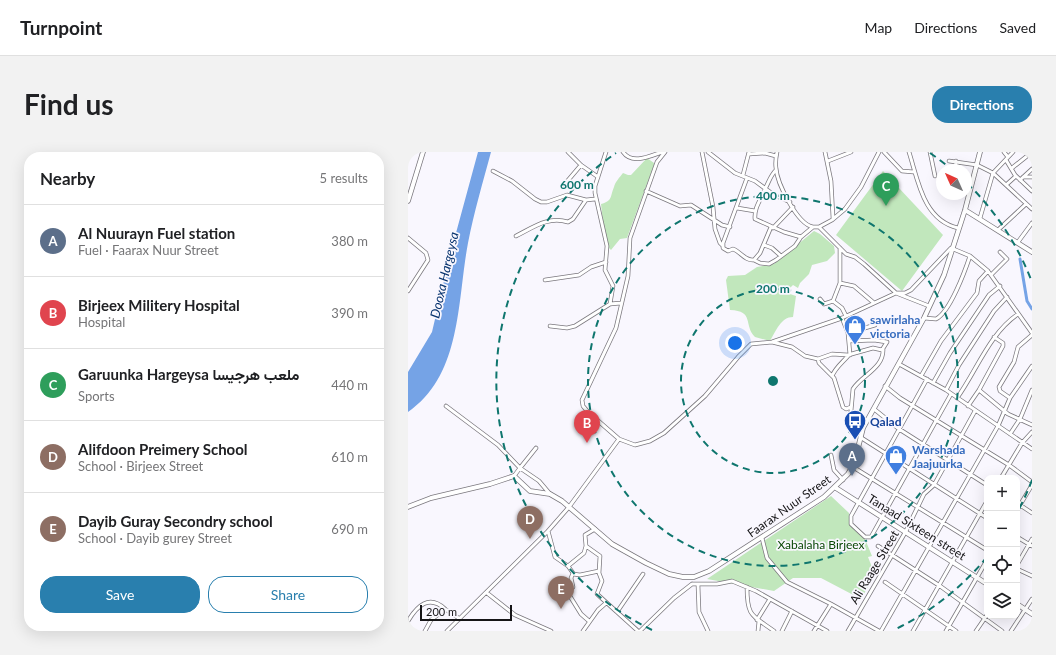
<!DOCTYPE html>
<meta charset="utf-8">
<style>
body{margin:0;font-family:Lato,Vazirmatn,sans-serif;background:#f2f2f2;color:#202124}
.controls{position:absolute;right:12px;bottom:12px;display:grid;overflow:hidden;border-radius:8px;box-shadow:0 4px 16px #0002}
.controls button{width:36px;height:36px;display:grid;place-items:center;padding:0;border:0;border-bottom:1px solid #e0e0e0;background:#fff;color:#202124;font:20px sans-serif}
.compass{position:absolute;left:528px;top:12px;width:36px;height:36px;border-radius:50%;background:#fff;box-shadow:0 4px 16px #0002;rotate:315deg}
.scale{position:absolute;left:12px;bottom:10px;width:92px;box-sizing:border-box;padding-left:4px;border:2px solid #161517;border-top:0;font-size:11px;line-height:14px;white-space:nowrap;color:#161517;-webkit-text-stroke:3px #f9f7fe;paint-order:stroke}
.you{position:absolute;left:327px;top:191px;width:14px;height:14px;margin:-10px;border:3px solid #fff;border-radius:50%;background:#1a73e8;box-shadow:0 0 0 6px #1a73e833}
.badge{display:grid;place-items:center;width:26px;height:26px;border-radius:50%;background:#297fae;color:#fff;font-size:13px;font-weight:700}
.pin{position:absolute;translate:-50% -33px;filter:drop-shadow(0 1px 2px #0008)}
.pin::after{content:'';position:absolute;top:21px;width:14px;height:12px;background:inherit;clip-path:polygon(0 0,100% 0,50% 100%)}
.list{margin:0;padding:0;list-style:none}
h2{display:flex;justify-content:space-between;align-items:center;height:52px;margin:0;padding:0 16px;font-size:17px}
h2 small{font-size:13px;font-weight:400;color:#757577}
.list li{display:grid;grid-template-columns:26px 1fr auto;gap:12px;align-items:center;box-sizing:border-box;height:72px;padding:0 16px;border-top:1px solid #e0e0e0}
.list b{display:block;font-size:15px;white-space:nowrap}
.list p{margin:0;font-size:13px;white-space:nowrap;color:#757577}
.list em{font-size:13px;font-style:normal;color:#757577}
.actions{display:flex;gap:8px;padding:12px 16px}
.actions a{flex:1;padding:9px 0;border:1px solid #297fae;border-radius:16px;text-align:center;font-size:14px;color:#297fae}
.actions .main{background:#297fae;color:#fff}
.icon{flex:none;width:22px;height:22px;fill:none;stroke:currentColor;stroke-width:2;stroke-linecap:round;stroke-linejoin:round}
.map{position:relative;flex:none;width:624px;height:479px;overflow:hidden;border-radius:16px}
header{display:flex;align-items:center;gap:24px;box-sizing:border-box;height:56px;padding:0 20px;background:#fff;border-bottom:1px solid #e0e0e0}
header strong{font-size:19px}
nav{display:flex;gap:22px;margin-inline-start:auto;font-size:14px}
.intro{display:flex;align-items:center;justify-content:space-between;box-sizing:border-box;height:96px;padding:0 24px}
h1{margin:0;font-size:28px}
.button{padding:10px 18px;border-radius:16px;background:#297fae;color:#fff;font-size:14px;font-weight:700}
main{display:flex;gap:24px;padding:0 24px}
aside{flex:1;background:#fff;border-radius:16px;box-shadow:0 4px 16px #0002}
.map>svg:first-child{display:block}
.green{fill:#c1e7bc}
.water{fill:#75a3e6}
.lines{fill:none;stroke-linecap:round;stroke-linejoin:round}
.canal{stroke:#75a3e6;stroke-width:3}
.street-casing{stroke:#7b787e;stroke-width:4.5}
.secondary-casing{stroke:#7b787e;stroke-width:5.5}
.street{stroke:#fff;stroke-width:3}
.secondary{stroke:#fff;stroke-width:4}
.ring{fill:none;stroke:#0f766e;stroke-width:2;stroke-dasharray:7 5}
.labels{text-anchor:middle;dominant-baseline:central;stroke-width:3.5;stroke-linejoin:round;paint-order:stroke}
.shop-label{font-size:12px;font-weight:bold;fill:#366cbe;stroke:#f9f7fe;text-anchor:start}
.transit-label{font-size:12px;font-weight:bold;fill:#164399;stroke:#f9f7fe;text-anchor:start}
.street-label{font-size:12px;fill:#161517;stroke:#f9f7fe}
.park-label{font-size:12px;fill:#0a4805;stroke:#f9f7fe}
.water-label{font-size:13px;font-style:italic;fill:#08346f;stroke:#f9f7fe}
.centre{fill:#0f766e;stroke:#f9f7fe;stroke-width:2}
.ring-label{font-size:12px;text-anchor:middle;font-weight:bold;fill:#0f766e;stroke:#f9f7fe;stroke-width:3.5;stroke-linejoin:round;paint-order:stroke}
</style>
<header>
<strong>Turnpoint</strong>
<nav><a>Map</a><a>Directions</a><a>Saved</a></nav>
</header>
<div class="intro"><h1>Find us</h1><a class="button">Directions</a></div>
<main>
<aside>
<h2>Nearby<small>5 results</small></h2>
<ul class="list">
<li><span class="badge" style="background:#5c6f8a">A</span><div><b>Al Nuurayn Fuel station</b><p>Fuel · Faarax Nuur Street</p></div><em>380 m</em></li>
<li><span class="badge" style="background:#e0444e">B</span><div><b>Birjeex Militery Hospital</b><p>Hospital</p></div><em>390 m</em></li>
<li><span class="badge" style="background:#2e9e5b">C</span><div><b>Garuunka Hargeysa ملعب هرجيسا</b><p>Sports</p></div><em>440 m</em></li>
<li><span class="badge" style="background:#8d6e63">D</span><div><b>Alifdoon Preimery School</b><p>School · Birjeex Street</p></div><em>610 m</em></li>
<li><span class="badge" style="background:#8d6e63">E</span><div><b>Dayib Guray Secondry school</b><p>School · Dayib gurey Street</p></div><em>690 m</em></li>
</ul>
<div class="actions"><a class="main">Save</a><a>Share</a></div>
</aside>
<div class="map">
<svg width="624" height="479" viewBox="0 0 624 479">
<rect width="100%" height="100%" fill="#f9f7fe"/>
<path class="green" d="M239,6L246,11V13L219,86L212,87L203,98L201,96L195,71L193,52C205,49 202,44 206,35C207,30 212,25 215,21L220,23H223Z
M475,19L535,83L494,139L428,83Z
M406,79L412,82L426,94L427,101L419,109L404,113L401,122L392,131L390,136L385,133L381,137L382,142L388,144L385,165C373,165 368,179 362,189L347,185C335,173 347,159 322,158L318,128L320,124L337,123L349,115L366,112Z
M423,344L441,361L442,370L457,387L464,404L460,405L467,423L453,447L413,426H385L366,439L299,427Z"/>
<path class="water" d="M70,0H83C75,30 66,60 60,91C49,149 54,223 0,260V220L24,180L42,103Z"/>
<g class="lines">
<path class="canal" d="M612,107L619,149L624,157"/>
<g class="street-casing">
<path id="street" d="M160,0L173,13L190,25
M198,0L187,34V41L199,94L197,118L205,134L202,152
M215,0C224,13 242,4 254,0
M257,0L249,10L222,86L220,124L208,176L174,248L175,254L180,260L211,287L227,293L242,289L256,281L297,244L331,204L343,192L364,190L434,166L488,141H497L503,138L543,96L562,104L580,119L624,181
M294,0L305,55L307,77L312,91L315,94
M300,0L327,21L347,29L366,43L382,50
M369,0C368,5 367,10 368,16C369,31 389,72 405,75
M417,0L423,29L425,66
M476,0L494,19L506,20
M501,0C510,28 515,68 550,76
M522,0L527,24
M596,0L600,5
M341,2L357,1L368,4
M598,8L607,23L624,39
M420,9L443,0
M541,9L569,13L585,21L624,57
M604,16L624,0
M368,18C362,24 361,30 357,37C353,48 346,55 347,67L376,80L393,85
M547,18L548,9
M85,19L104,29L127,47L133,50H139L159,43L178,48L187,47
M335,23L341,0
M615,25H624
M339,26L315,91V96L320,99L325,97C333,100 337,109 346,108L352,101L363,75
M612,28L624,17
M156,33L173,13
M598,33L608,24
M238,39L272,54L283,53L314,73L322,75
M329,56L347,59
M572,66L585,21L605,0
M411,75L438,102L447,105L456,112L488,141L521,154
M365,76L385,55
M590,78L618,52
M108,84C126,75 140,64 160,70L165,67L178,48
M0,86L18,101L20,108L0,139
M610,90L624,71
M356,93L364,96L373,104
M432,96V131L425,149L434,156L438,164
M346,108L352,111L361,112L368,108L387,94L393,85L405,75H411L424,68L437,57L453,35L471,0
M583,123L599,107L592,100
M137,128L171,123L183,115L198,110
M432,131L446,134L466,151
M412,147L416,152L425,149
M434,166L440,181L442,203
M516,166L528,167C542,160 557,119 562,104
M142,174L159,176L167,174L202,152L213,151
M440,181L467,173
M364,190L384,195L397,204L410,207L424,202L440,203L465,196L474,198L479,190L466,188L441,189
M410,207L411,211L426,226L435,255L438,257L443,255
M491,212L538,238L624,297
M424,224C428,215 434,211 440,204
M513,224L533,189L569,141L571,129L580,119
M519,227L443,364V372L457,385H463L543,242
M525,231L542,201L581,143L592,134
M477,234L492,246L601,313L624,330
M538,238L551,213L586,159L599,145
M571,238L600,262L624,273
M549,246C569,218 581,182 610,162
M602,246L592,239L591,235L606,210L610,195L624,183
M38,254L90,293L112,316L106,324
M560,254L571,238L595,194V191L586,185
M466,257L491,277L579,333
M455,276H450L442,270L445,237C454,223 476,216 475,197
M602,282L612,267L624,238
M452,285L579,366
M128,296L112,316L131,329L142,342
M423,303L426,318L435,328
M445,315L579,398
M593,326L614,291L624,280
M609,351L624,361
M609,358L624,333
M140,379L147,405L160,414L165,421L163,426L165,435L160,441L173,462L181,469
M609,385L624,394
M354,386L359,406L379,430L423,452L471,479
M178,394L192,404L191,421L194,429L189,442L230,479
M470,394L532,434L594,479
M609,413L624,387
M160,414L176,401L178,394L177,383L187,377
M609,417L624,424
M165,422L172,423L191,419
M477,430L548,479
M284,432H309L324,429L348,439L419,479
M290,433L291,460L300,479
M339,435C339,465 344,463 366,479
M79,441L107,463L143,479
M209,460L235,422
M349,468L362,447
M0,469C9,454 21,442 37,457
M17,479L23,468L37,457L52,467
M39,479L140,379L161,355L211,287
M175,479L190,458L198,451
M232,479L266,446L284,432
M350,479L351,469
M374,479L384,459
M406,479L423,452
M440,479L498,379L516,342L526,333L567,259
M473,479L590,274L602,246L624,214
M505,479L579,349
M538,479L579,408
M568,479L579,463
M603,479L624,447"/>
</g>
<g class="secondary-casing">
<path id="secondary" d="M0,49L15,0
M557,58L624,100
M428,336L579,432
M0,355L23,346L82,332L106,324L122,339L142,342L154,349L204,392L238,411L261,422L275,425H286L301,419L416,345L440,322L446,312L455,276L516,166L536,123L557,58L572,0
M609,452L624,462"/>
</g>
<use href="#street" class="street"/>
<use href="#secondary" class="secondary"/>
</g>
<g class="ring">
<circle cx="365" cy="229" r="92"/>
<circle cx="365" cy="229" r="185"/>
<path d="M624 328A277 277 0 0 1 610 359M579 405A277 277 0 0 1 486 478M244 478A277 277 0 0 1 208 1M522 1A277 277 0 0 1 543 17M559 31A277 277 0 0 1 624 130"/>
</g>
<defs>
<g id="shop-pin" transform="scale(1.15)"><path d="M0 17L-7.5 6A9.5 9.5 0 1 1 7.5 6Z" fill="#3f7fe0" stroke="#f9f7fe"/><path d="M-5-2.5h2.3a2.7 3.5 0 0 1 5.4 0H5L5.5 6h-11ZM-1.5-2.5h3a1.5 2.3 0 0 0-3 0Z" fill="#fff"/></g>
<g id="bus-pin" transform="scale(1.15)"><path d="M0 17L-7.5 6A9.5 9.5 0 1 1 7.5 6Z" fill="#1a4fb4" stroke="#f9f7fe"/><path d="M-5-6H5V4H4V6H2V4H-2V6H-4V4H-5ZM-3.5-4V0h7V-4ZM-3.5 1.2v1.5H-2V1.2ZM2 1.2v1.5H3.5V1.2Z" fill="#fff"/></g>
</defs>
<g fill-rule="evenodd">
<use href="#shop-pin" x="447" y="174"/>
<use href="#bus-pin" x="447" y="269"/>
<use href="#shop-pin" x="488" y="304"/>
</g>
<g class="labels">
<g class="shop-label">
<text x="462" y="167">sawirlaha<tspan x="462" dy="14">victoria</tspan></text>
<text x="504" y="297">Warshada<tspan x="504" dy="14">Jaajuurka</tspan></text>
</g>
<g class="transit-label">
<text x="462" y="269">Qalad</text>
</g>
<g class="street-label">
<text transform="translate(381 354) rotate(-35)">Faarax Nuur Street</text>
<text transform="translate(509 375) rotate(32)">Tanaad Sixteen street</text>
<text transform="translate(466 415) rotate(-59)">Ali Raage Street</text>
</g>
<g class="park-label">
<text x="413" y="392">Xabalaha Birjeex</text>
</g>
<g class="water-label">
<text transform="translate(36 123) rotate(-77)">Dooxa Hargeysa</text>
</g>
</g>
<circle cx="365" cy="229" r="6" class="centre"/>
<g class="ring-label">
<text x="169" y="37">600 m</text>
<text x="365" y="48">400 m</text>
<text x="365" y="141">200 m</text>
</g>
</svg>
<div class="controls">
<button>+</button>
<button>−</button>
<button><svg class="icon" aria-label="locate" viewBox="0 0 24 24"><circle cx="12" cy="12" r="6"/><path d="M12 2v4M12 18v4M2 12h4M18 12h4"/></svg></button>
<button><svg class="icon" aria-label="layers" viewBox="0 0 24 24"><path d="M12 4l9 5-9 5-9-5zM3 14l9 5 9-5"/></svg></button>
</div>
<svg class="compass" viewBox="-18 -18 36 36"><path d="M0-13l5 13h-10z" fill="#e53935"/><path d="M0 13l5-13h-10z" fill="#757577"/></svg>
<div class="scale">200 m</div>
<div class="you"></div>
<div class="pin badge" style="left:444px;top:324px;background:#5c6f8a">A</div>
<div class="pin badge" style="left:179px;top:291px;background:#e0444e">B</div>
<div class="pin badge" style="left:478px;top:54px;background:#2e9e5b">C</div>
<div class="pin badge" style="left:122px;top:387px;background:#8d6e63">D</div>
<div class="pin badge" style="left:153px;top:457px;background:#8d6e63">E</div>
</div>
</main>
